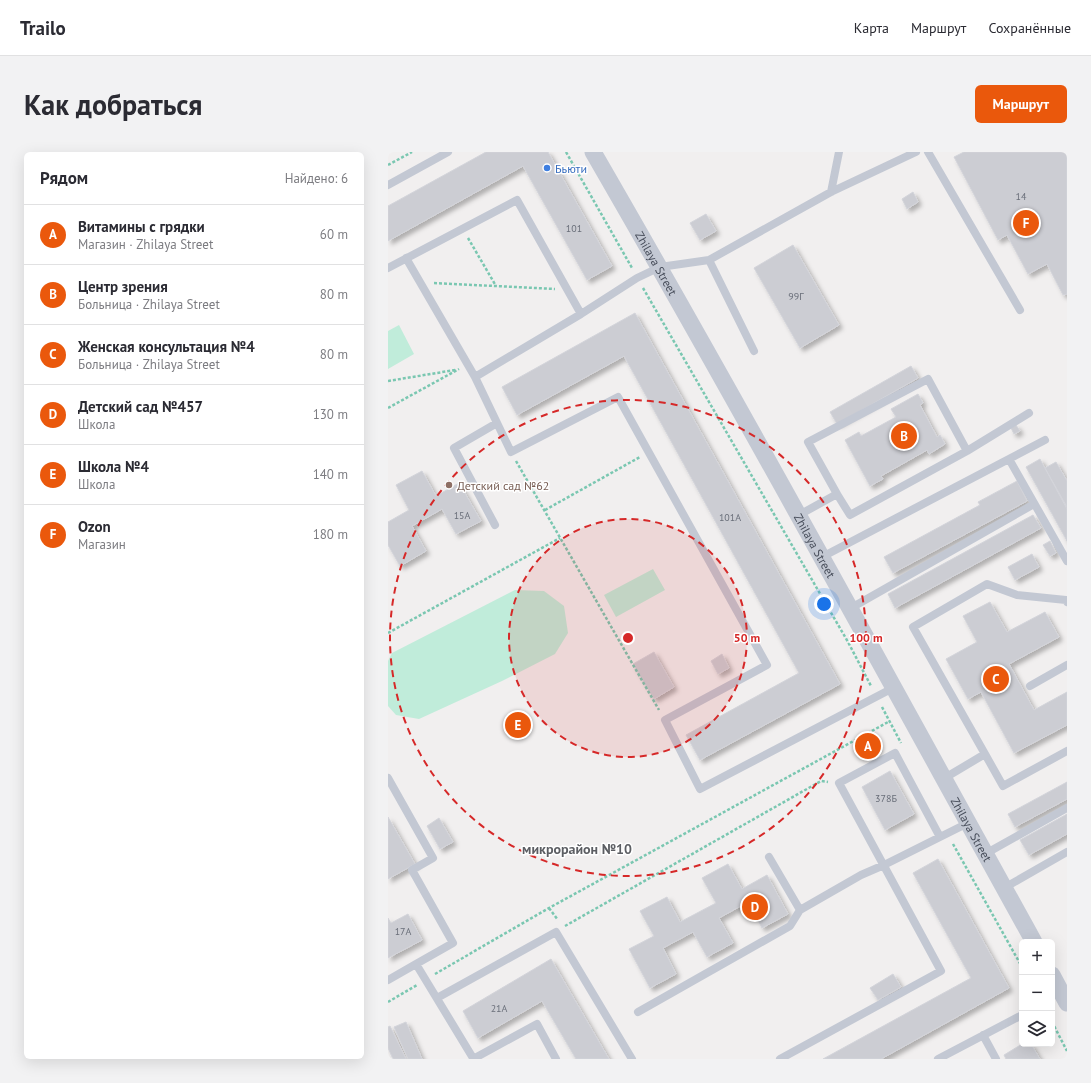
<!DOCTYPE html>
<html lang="ru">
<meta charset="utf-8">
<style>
body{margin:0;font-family:"PT Sans",sans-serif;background:#f2f2f3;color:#2b2b33}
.controls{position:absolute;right:12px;bottom:12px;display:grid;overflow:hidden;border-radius:6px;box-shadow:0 4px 16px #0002}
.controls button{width:36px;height:36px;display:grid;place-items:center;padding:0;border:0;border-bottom:1px solid #e1e1e2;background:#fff;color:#2b2b33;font:20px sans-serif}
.you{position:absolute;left:436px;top:452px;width:14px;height:14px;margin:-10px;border:3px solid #fff;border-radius:50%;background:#1a73e8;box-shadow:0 0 0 6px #1a73e833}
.badge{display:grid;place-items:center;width:26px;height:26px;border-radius:50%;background:#ea580c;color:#fff;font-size:13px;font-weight:700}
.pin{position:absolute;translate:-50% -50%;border:2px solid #fff;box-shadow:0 1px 4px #0006}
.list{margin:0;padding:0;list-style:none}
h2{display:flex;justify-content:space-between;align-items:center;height:52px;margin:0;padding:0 16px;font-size:17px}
h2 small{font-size:13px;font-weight:400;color:#7c7c81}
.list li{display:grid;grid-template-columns:26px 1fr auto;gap:12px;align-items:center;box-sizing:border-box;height:60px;padding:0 16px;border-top:1px solid #e1e1e2}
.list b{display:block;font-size:15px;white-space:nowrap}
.list p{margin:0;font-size:13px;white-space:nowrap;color:#7c7c81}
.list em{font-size:13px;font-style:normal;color:#7c7c81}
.icon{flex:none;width:22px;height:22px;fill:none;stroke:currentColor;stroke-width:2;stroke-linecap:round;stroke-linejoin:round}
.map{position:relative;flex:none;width:679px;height:907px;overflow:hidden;border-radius:6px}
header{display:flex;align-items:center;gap:24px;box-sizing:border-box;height:56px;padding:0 20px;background:#fff;border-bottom:1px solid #e1e1e2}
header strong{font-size:19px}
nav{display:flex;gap:22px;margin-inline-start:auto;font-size:14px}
.intro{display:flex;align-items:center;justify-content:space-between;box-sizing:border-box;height:96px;padding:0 24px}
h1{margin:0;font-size:28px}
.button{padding:10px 18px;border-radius:6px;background:#ea580c;color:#fff;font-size:14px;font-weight:700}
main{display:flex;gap:24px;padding:0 24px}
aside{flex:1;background:#fff;border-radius:6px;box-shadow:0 4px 16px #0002}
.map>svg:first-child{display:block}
.green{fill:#c0ecda}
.building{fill:#cccdd3;stroke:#d3d4da;filter:url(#shadow)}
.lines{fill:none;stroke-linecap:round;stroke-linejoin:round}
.path{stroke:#7ac7b1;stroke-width:2.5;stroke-dasharray:3 2;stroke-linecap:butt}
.lane{stroke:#c3c8d3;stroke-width:8}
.street{stroke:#c3c8d3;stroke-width:17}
.ring{fill:none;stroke:#d62828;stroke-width:2;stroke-dasharray:7 5}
.shop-dot{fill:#3f7fe0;stroke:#fff;stroke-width:1.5}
.education-dot{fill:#8d6e63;stroke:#fff;stroke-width:1.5}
.labels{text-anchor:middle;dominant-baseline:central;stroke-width:3;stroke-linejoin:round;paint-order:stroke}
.number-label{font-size:10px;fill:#696e79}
.shop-label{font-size:12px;fill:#366cbe;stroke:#fff;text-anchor:start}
.street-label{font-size:12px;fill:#484e5b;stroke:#fff}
.education-label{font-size:12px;fill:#785e54;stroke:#fff;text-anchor:start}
.quarter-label{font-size:14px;font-weight:bold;fill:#5c5e63;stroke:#fff}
.centre{fill:#d62828;stroke:#fff;stroke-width:2}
.ring-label{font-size:12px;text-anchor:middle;font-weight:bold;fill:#d62828;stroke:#fff;stroke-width:3;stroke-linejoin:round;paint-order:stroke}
</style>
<header>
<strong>Trailo</strong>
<nav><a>Карта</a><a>Маршрут</a><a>Сохранённые</a></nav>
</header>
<div class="intro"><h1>Как добраться</h1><a class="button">Маршрут</a></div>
<main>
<aside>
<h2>Рядом<small>Найдено: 6</small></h2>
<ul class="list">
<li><span class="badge">A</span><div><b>Витамины с грядки</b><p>Магазин · Zhilaya Street</p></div><em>60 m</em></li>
<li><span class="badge">B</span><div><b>Центр зрения</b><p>Больница · Zhilaya Street</p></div><em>80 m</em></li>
<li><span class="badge">C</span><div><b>Женская консультация №4</b><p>Больница · Zhilaya Street</p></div><em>80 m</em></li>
<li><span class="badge">D</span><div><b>Детский сад №457</b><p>Школа</p></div><em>130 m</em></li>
<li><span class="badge">E</span><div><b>Школа №4</b><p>Школа</p></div><em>140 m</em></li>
<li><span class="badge">F</span><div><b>Ozon</b><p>Магазин</p></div><em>180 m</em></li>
</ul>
</aside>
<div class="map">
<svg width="679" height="907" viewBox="0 0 679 907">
<defs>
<filter id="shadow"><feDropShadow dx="3.5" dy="3.5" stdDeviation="2" flood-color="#0004"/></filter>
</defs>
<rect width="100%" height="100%" fill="#f1efef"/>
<path class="green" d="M11,173L26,202L0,217V179Z
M265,417L277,438L228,465L216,443Z
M127,438L156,439L176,454L180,481L167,502L114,529L31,567L8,563L0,554V509L4,501Z"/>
<path class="building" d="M98,0H160L224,114L199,128L135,14L0,89V54Z
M576,0H679V142L675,143L659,112L640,122L619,83L610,88L566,5Z
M525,40L530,50L519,57L514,47Z
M318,62L328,79L312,88L302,71Z
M405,93L451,173L412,196L366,116Z
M247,161L452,532L312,608L298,583L411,521L236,204L129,263L114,235Z
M523,214L530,226L449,272L442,260Z
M530,242L535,251L532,253L549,285L552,283L557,292L541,302L539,298L493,324L495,327L482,334L457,288L471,280L473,284L508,265L503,257Z
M628,273L632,279L626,282L623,276Z
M652,307L679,357V389L638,315Z
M668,310L679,329V355L657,316Z
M34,319L48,344L71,331L93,369L68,382L54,357L24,374L38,399L12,414L0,393V370L21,358L8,333Z
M629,329L639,349L505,421L496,405L592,353L590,350Z
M645,363L653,376L507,456L500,442Z
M662,389L668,401L662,404L655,393Z
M644,402L651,415L627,428L620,415Z
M602,450L619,480L657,460L671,485L621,512L646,558L679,540V573L626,601L593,540L580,547L558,507L589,490L575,464Z
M266,500L286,535L266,547L245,512Z
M334,502L341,516L330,522L323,509Z
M484,585L490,596L476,603L471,591Z
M502,619L526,662L497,678L474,635Z
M679,630V647L627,675L620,662Z
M679,662V682L641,703L632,688Z
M0,665L27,712L0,727Z
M51,666L65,690L52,697L39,674Z
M550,707L621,836L493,907H435L583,826L525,721Z
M340,712L354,737L379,723L400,762L374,776L360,750L331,766L345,791L319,805L305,780L275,796L288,822L262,836L241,797L266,784L252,759L279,745L292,770L328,751L314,726Z
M20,762L34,788L0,806V766L3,771Z
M163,807L221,907H188L154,849L90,886L75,859Z
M505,822L513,835L490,848L482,836Z
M18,870L34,907H20L6,875Z
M2,874L18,907H5L0,896V875Z
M634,892H643L652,907H618L616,903Z"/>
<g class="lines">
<path class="path" d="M178,0L244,116
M0,13L24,0
M80,86L108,134
M46,131L167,137
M255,136L460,490L483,534
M0,229L67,218
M0,256L71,217
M128,309L271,558
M157,358L252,305
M0,481L172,386
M494,555L513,591
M565,692L634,815
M161,756L170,768
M177,774L433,629L440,630
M47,822L161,756L502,569
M0,850L29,833
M664,870L679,899"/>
<path class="lane" d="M540,0L632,158
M0,33L60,0
M443,40L451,0
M18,106L87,225L123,300L230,245L379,513L277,568L312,637L505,536
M321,108L366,199
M0,116L129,48L193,162
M87,225L193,162L249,126L272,115L321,108L443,40L528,0
M621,307L679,409
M449,342L420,290L540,227L579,299
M411,363L449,342L462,363L579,299L641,261
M107,373L66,296L109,271
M434,405L657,288
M463,456L646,352
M642,534L679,513
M597,602L615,634L679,599
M0,626L45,706L24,718L65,791L28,812
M555,627L597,602L525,475L599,432L629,443L678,448L679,450
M597,702L679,656
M381,705L412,758
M616,736L679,700
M0,828L28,812L85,906
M49,846L168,780L244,907
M250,860L402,774L412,758L473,723L496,713L580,671
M595,883L608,907
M85,907L149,872L168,907
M392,907L553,819L451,631L507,601L552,685
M550,907L634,863"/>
<g class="street">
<path id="s1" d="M205,0C356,261 500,526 646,790"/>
<path d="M664,823L679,851"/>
</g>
</g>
<circle cx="240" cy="486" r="119" fill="#d62828" fill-opacity=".12"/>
<g class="ring">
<circle cx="240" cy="486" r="119"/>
<circle cx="240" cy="486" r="238"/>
</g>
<circle class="shop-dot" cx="159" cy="16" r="4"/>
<circle class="education-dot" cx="61" cy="333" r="4"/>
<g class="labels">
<g class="number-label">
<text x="633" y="44">14</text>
<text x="186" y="76">101</text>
<text x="408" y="144">99Г</text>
<text x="74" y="363">15А</text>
<text x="342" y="365">101А</text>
<text x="498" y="646">378Б</text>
<text x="15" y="779">17А</text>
<text x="111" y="856">21А</text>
</g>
<g class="shop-label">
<text x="167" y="16">Бьюти</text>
</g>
<g class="street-label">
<text stroke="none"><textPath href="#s1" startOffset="128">Zhilaya Street</textPath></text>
<text stroke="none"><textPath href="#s1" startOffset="452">Zhilaya Street</textPath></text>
<text stroke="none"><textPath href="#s1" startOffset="776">Zhilaya Street</textPath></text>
</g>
<g class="education-label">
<text x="69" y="333">Детский сад №62</text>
</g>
<g class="quarter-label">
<text x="189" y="697">микрорайон №10</text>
</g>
</g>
<circle cx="240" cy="486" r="6" class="centre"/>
<g class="ring-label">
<text x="359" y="490">50 m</text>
<text x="478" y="490">100 m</text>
</g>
</svg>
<div class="controls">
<button>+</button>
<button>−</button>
<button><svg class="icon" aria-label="layers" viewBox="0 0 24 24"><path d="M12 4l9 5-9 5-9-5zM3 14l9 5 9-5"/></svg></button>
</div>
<div class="you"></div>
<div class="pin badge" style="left:480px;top:594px">A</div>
<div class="pin badge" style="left:516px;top:284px">B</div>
<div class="pin badge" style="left:608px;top:527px">C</div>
<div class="pin badge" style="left:367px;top:755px">D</div>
<div class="pin badge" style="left:130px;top:573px">E</div>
<div class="pin badge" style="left:638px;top:71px">F</div>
</div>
</main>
